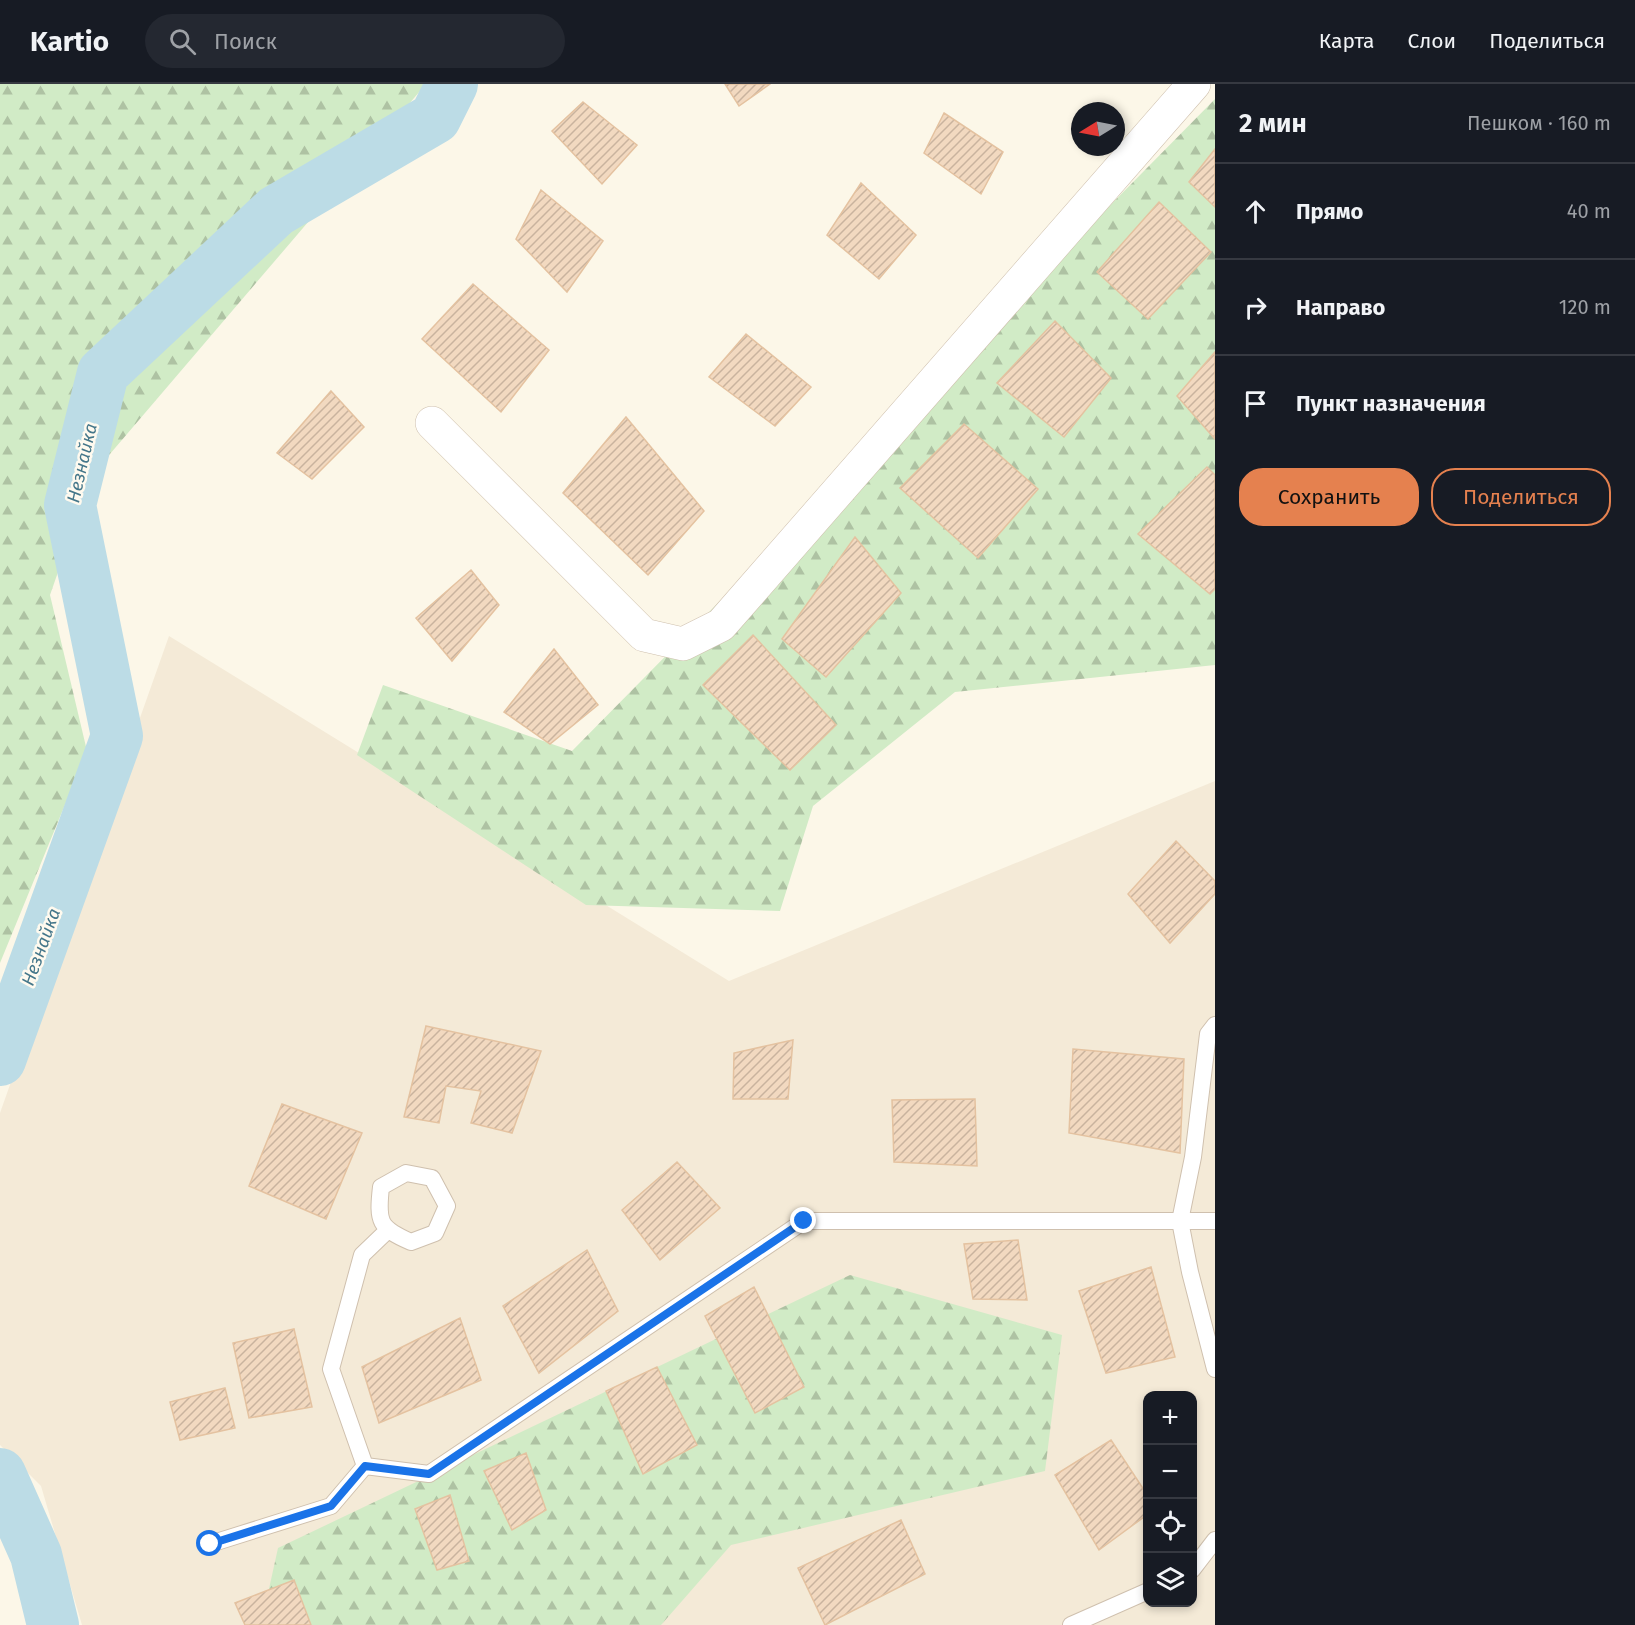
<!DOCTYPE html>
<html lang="ru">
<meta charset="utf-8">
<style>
body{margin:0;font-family:"Fira Sans",sans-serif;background:#242831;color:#f1f3f6}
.controls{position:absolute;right:18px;bottom:18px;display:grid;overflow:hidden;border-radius:12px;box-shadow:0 3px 9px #0003}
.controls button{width:54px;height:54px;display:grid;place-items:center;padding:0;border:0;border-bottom:2px solid #363941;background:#171b24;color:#f1f3f6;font:30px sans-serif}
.compass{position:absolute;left:1071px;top:18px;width:54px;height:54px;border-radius:50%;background:#171b24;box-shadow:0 3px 9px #0003;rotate:260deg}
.stop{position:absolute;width:18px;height:18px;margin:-14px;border:4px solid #1a73e8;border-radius:50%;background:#fff}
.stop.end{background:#1a73e8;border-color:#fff;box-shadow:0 2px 6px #0008}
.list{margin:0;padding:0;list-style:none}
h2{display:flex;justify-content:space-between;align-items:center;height:78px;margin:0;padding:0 24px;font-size:26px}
h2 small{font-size:20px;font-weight:400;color:#9ea1a6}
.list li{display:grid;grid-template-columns:39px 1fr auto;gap:18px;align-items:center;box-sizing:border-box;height:96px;padding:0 24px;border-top:2px solid #363941}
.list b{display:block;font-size:22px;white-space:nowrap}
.list em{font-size:20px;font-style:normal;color:#9ea1a6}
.actions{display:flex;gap:12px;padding:18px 24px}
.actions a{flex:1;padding:14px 0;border:2px solid #e5814f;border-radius:24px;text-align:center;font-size:21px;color:#e5814f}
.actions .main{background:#e5814f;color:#111}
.icon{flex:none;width:33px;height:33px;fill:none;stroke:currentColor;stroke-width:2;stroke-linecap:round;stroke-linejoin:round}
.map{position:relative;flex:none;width:1215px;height:1541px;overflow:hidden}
header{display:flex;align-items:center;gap:36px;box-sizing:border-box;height:84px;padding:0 30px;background:#171b24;border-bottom:2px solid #363941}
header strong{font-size:28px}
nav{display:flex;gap:33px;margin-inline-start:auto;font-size:21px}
.search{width:420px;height:54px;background:#242831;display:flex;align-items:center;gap:15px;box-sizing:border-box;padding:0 21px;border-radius:33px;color:#9ea1a6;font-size:22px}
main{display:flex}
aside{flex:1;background:#171b24}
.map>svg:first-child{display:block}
.residential{fill:#f4ead7;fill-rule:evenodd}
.forest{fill:url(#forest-firs)}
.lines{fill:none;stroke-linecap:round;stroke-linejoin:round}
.river{stroke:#bcdce6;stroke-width:52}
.building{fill:url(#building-hatch);stroke:#e4c2a0;stroke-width:1.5}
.service-casing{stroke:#cfc0ae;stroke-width:18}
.minor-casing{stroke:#cfc0ae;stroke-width:34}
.service{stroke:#fff;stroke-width:16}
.minor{stroke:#fff;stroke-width:33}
.route{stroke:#1a73e8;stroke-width:8}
.labels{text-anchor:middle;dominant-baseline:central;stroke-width:5;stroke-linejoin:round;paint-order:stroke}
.water-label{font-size:18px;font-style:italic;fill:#45778a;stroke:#fffaef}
</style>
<header>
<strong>Kartio</strong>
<div class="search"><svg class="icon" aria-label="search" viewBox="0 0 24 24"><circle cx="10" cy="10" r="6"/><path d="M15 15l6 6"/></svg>Поиск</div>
<nav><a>Карта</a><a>Слои</a><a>Поделиться</a></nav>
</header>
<main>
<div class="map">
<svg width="1215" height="1541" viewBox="0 0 1215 1541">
<defs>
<pattern id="forest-firs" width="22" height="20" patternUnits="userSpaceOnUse" patternTransform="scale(1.5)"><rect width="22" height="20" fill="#d1ebc6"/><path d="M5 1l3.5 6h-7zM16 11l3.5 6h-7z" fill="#aec2a3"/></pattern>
<pattern id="building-hatch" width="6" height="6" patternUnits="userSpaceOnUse" patternTransform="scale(1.5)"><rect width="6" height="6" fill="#f2d9c0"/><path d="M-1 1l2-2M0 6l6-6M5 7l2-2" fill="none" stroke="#c9b39e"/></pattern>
</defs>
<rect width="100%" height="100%" fill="#fcf7e8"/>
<path class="residential" d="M169,552L729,897L1215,697V1541H82L41,1402L0,1361V1029ZM1148,1312H1192V1518H1148Z"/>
<path class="forest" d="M0,0H426L92,391L50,511L87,667L0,879Z
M1215,15V581L955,608L813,722L780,827L586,821L357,671L383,601L572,667Z
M850,1191L1062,1251L1045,1387L731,1461L661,1541H261L278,1464Z"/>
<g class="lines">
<path class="river" d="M0,976L117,652L70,421L103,289L276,127L435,34L452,0
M0,1390L36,1471L53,1541"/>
</g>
<path class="building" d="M725,0H770L739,22Z
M583,18L637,61L602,100L552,47Z
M944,29L1003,68L981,110L924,69Z
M1215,65V123L1189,98Z
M861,99L916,151L879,195L827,151Z
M541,106L603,157L567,208L516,155Z
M1159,118L1211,168L1148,235L1097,188Z
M473,200L549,266L501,328L422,255Z
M1055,237L1111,294L1064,353L997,299Z
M746,250L811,303L775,342L709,293Z
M1215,268V355L1177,312Z
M331,307L364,343L312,395L277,369Z
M626,333L704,427L648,491L563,409Z
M964,340L1038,405L978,474L900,404Z
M1207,383L1215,391V505L1210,510L1138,450Z
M855,453L901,509L826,593L782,555Z
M471,486L499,521L452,577L416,534Z
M753,551L836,641L790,686L703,601Z
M554,565L598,621L550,660L504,628Z
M1176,757L1215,797V810L1170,859L1128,810Z
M426,942L541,967L512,1049L471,1039L481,1007L446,1002L439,1039L404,1033Z
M793,956L788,1015H733L734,969Z
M1073,965L1184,975L1180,1069L1069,1049Z
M975,1015L977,1082L894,1078L892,1016Z
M282,1020L362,1049L326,1135L249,1102Z
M677,1078L720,1124L660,1176L622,1126Z
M1018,1156L1027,1216L973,1215L964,1160Z
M587,1166L618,1227L539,1289L503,1222Z
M1151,1183L1175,1273L1106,1289L1079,1207Z
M754,1203L804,1303L755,1329L705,1232Z
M460,1234L481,1296L379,1339L362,1283Z
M294,1245L312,1323L249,1334L233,1259Z
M657,1283L697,1361L643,1390L606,1307Z
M225,1304L235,1344L180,1356L170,1318Z
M1111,1356L1148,1412V1430L1099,1466L1055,1391Z
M526,1369L546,1426L512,1446L484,1387Z
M450,1411L469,1477L437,1486L415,1425Z
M901,1436L925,1490L825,1541L798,1484Z
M294,1496L311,1541H245L235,1519Z"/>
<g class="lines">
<g class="service-casing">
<path id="service" d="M1215,941L1208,950L1193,1073L1180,1137L1190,1188L1215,1285
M406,1089L432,1094L447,1122L435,1149L411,1158C379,1144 377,1138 381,1103Z
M365,1382L429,1390L804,1137H1215
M365,1382L331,1285L362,1171L387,1147
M210,1460L331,1422L365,1382
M1192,1486L1215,1456
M1071,1541L1148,1507"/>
</g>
<g class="minor-casing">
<path id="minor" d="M432,339L644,551L683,560L721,541L1194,0"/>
</g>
<use href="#service" class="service"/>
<use href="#minor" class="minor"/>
</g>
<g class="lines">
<path class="route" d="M210,1460L331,1422L365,1382L429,1390L804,1137"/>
</g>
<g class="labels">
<g class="water-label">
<text transform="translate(82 379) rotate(-77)">Незнайка</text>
<text transform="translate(41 863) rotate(-70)">Незнайка</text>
</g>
</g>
</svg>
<div class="controls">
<button>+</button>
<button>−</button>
<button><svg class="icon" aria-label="locate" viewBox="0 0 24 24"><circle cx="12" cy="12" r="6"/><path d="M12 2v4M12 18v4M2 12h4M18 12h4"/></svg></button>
<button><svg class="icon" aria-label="layers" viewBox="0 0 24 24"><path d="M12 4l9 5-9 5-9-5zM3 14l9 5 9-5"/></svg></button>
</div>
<svg class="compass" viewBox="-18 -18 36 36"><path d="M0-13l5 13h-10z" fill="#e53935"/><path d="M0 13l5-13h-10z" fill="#9ea1a6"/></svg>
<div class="stop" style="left:210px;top:1460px"></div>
<div class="stop end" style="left:804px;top:1137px"></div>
</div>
<aside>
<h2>2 мин<small>Пешком · 160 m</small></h2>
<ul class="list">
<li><svg class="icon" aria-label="ahead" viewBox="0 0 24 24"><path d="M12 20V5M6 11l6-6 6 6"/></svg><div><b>Прямо</b></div><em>40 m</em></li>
<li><svg class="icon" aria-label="right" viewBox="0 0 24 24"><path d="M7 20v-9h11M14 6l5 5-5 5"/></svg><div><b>Направо</b></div><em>120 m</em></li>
<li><svg class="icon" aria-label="arrive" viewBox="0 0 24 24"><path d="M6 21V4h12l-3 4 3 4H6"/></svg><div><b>Пункт назначения</b></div></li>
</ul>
<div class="actions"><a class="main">Сохранить</a><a>Поделиться</a></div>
</aside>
</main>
